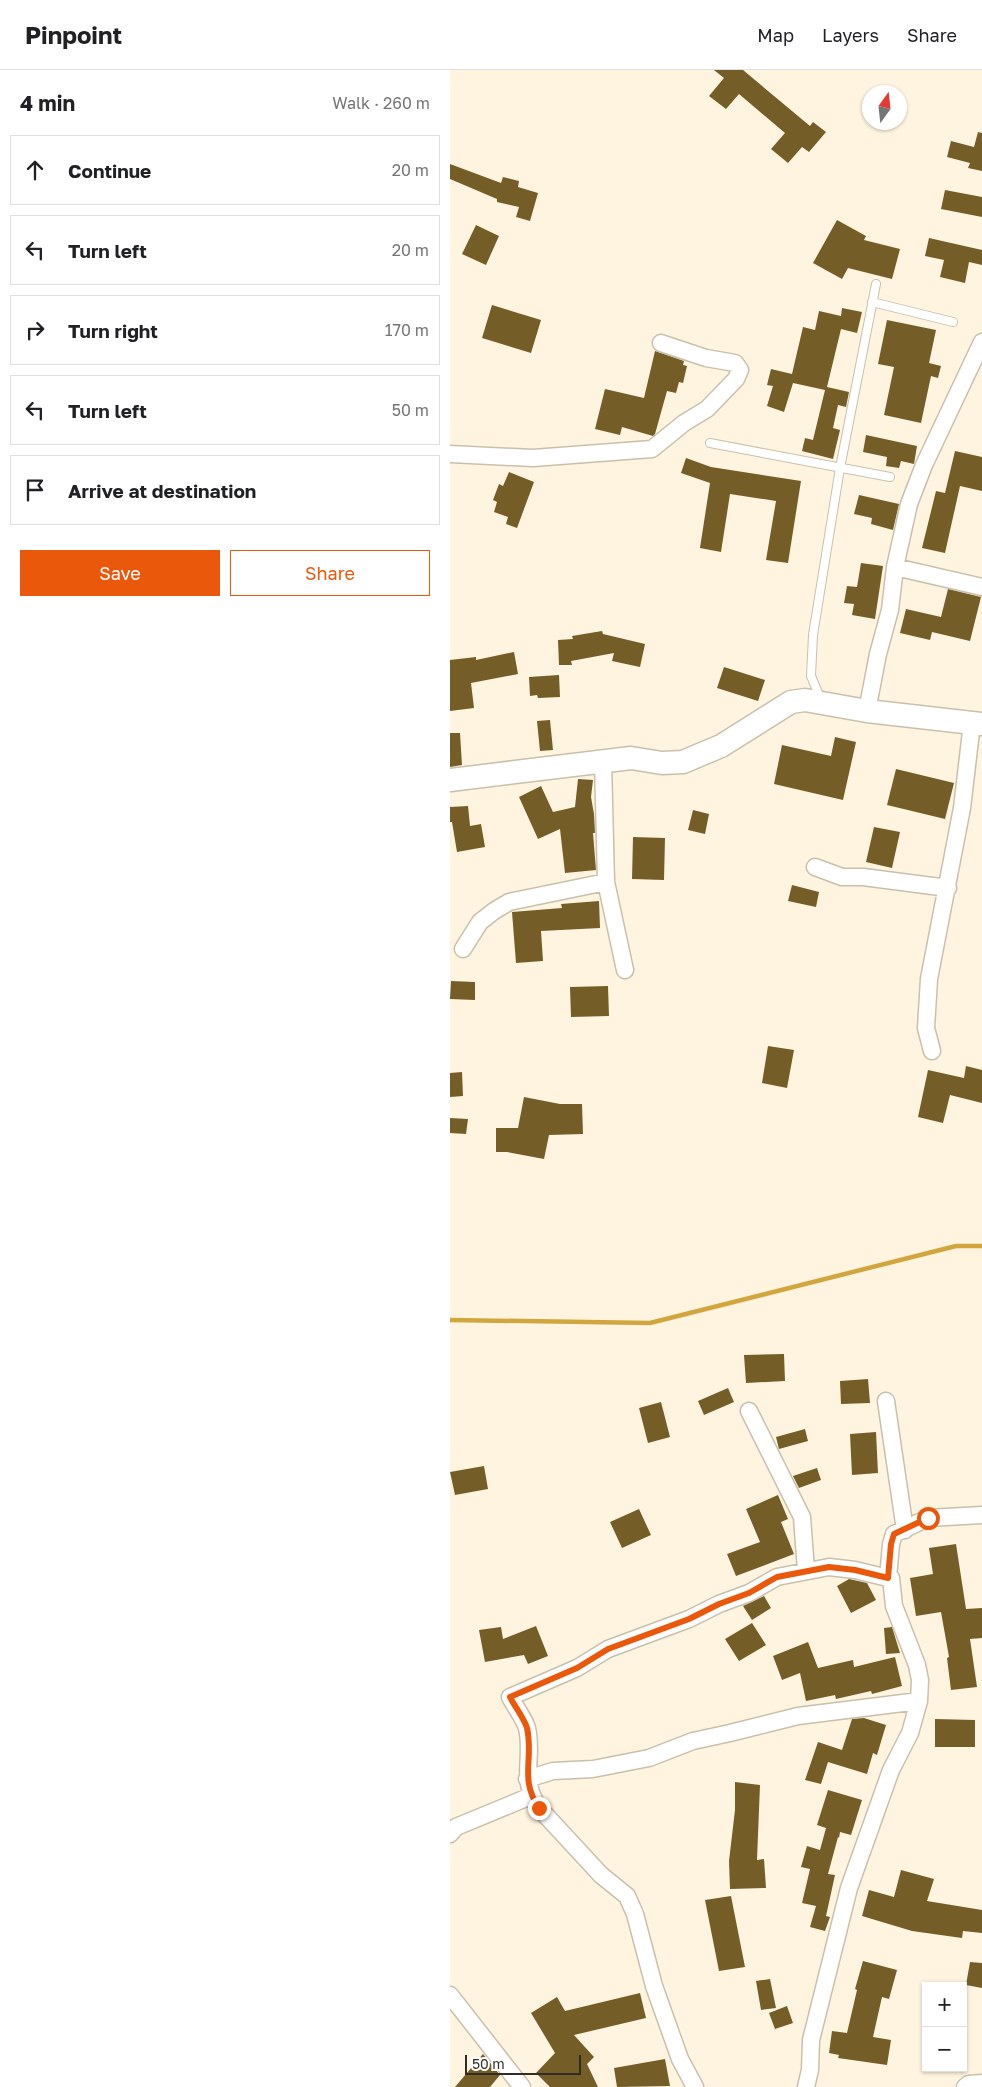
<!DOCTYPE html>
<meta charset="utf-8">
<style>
body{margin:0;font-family:"Golos Text",sans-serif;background:#f6f6f6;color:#202124}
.controls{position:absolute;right:15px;bottom:15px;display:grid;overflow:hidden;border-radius:0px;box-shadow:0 1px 4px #0004}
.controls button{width:45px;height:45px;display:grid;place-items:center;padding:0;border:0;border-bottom:1px solid #e0e0e0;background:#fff;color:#202124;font:25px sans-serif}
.compass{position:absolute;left:412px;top:15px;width:45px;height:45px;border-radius:50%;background:#fff;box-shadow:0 1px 4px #0004;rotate:15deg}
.scale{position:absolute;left:15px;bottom:12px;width:116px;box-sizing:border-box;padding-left:5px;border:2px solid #312d26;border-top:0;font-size:14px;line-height:18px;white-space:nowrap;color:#312d26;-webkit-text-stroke:4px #fff;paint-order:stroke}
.stop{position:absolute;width:15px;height:15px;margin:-11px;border:4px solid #ea580c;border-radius:50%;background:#fff}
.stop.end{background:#ea580c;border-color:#fff;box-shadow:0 1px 5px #0008}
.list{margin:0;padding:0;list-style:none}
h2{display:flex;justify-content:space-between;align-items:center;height:65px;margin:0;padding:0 20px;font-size:21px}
h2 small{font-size:16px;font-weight:400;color:#757577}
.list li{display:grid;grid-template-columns:32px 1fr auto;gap:15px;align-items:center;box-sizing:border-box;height:70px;margin:0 10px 10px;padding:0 10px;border:1px solid #e0e0e0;border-radius:0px}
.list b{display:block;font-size:19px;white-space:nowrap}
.list em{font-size:16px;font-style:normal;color:#757577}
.actions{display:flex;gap:10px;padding:15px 20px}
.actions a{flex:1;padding:11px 0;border:1px solid #ea580c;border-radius:0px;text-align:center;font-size:18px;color:#ea580c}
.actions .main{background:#ea580c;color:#fff}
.icon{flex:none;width:28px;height:28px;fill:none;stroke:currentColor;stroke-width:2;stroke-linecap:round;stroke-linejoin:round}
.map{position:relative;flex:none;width:532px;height:2017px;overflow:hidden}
header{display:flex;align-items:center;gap:30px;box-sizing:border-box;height:70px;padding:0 25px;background:#fff;border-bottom:1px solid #e0e0e0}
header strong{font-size:24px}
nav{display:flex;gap:28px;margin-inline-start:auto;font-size:18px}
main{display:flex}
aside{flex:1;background:#fff}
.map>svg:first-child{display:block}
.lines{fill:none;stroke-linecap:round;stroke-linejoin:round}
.stream{stroke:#d1a63e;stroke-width:4.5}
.building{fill:#745d27}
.lane-casing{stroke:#c9c0ac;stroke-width:10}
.street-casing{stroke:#c9c0ac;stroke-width:19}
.secondary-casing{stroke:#c9c0ac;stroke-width:25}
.lane{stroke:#fff;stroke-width:8}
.street{stroke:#fff;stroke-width:16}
.secondary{stroke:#fff;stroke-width:22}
.route{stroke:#ea580c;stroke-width:6}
</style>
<header>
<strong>Pinpoint</strong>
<nav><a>Map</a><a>Layers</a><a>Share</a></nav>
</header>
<main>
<aside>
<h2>4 min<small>Walk · 260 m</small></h2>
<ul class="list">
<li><svg class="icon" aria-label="ahead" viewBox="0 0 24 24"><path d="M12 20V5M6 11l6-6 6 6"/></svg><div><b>Continue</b></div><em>20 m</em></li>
<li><svg class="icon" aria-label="left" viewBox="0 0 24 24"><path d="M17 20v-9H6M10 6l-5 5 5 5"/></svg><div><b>Turn left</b></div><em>20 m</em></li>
<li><svg class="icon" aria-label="right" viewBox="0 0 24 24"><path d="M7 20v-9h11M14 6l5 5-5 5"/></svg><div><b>Turn right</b></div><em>170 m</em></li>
<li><svg class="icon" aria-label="left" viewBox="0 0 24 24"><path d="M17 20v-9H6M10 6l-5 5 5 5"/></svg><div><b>Turn left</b></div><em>50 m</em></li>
<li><svg class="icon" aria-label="arrive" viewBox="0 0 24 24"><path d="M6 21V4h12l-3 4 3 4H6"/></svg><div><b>Arrive at destination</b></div></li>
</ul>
<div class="actions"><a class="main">Save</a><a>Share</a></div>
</aside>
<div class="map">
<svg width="532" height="2017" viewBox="0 0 532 2017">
<rect width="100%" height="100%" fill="#fef4e0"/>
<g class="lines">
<path class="stream" d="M0,1250L200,1253L506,1176H532"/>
</g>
<path class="building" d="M264,0H293L360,56L363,52L376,62L359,82L352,77L338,93L321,79L335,63L289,24L276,39L259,26L274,8Z
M528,62L532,63V101L518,98L520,93L497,87L501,71L524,77Z
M0,94L51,113L53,107L69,111L68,117L88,123L80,151L66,147L69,137L47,132V129L0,109Z
M495,120L532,127V147L491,139Z
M387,150L416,166L414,170L450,179L442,209L398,198L392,209L363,193Z
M26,155L49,166L36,195L12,184Z
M479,168L532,180V195L519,192L515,213L490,207L494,190L475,186Z
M42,235L91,250L81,283L32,268Z
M392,238L412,242L407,263L391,259L377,317L399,322L396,337L388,335L383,358L390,360L383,389L352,381L355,368L363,370L375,320L343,313L334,342L317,336L323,316L317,315L321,299L342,304L353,257L365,260L369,241L391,246Z
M437,250L486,260L479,293L491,296L488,308L481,306L471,353L434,345L444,297L428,294Z
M205,281L234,291L233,295L237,296L233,313L229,312L226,323L217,321L205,364L203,366L172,357L170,365L145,359L155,319L194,328Z
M416,365L467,376L464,394L451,391L449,398L436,396L437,387L413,382Z
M505,381L532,387V421L510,416L495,483L472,478L486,421L495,423Z
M236,388L261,397L351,411L338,493L316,490L326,431L280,424L271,482L250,478L260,413L231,403Z
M59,402L84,412L67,458L56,454L58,447L44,442L47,432L43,430L49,414L53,416Z
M409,425L449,434L443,460L421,454L422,448L404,444Z
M411,493L433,496L425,549L402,545L404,534L394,533L397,516L407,517Z
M498,519L531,527L520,571L482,562L480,570L450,563L456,539L491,547Z
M152,561L153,564L195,574L190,597L162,591L164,583L121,591L122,595H109L108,570L123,569L122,566Z
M64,582L68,604L21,613L24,638L0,641V590L26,587V590Z
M274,597L315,610L308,631L267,618Z
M109,605L110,627L88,628L87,625L80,626L79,607Z
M100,650L103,680L90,681L87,651Z
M0,663H10L12,695L0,697Z
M385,667L406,672L393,730L324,714L332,675L381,686Z
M446,699L504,713L495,749L437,735Z
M128,709L143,710L141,727L144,744L145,763H143L146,800L115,803L110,759L88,769L69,727L91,716L103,742L125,737Z
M18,736L20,756L31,754L35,777L7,782L2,752H0V737Z
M243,740L259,744L255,764L238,760Z
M424,757L450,762L442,798L416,792Z
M183,767L215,768L214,810L182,809Z
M342,815L369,822L366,837L338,831Z
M149,831L150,858L91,861L93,891L66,893L62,842L112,838L111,834Z
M1,911L25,912V930L0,929Z
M158,916L159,946L121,947L120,917Z
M318,976L344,980L337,1018L312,1013Z
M516,996L532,1000V1033L500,1025L493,1053L468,1047L478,1000L514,1008Z
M12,1002L13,1026L0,1027V1003Z
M74,1027L110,1034H132L133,1064L99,1065L94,1089L57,1082H46V1058H68Z
M0,1048L18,1049L16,1064L0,1063Z
M334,1284L335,1311L296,1313L294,1285Z
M418,1309L420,1333L391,1334L390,1311Z
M278,1318L284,1332L254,1345L248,1331Z
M211,1332L220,1367L198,1373L189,1338Z
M355,1359L358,1371L329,1379L326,1367Z
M426,1362L428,1403L402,1405L400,1364Z
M34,1396L38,1419L5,1425L0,1402Z
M367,1398L371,1410L349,1418L343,1406Z
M328,1425L338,1449L331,1452L344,1484L286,1506L277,1484L310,1472L296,1439Z
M189,1439L201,1465L172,1478L160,1452Z
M506,1474L516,1539L532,1538V1568L520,1569L527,1617L501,1620L497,1588L499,1587L491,1542L466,1546L460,1508L483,1504L479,1478Z
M399,1509L417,1513L426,1530L401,1543L387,1516Z
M314,1526L321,1538L302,1550L293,1536Z
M302,1553L316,1575L289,1591L275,1569Z
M86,1556L98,1586L78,1594L74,1585L35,1592L29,1560L51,1557L53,1569Z
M442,1557L450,1583L436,1584L434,1558Z
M358,1572L368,1598L403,1590L404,1597L445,1587L452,1616L422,1624L421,1621L386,1629L385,1625L356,1631L350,1603L332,1610L323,1586Z
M414,1648L436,1655L427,1685L423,1683L417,1704L378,1692L371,1714L355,1710L368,1672L392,1680L402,1649Z
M485,1649L525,1650V1677H485Z
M285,1712L310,1715L307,1790L314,1789L316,1818L280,1819L279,1791L285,1740Z
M378,1720L412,1730L401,1765L390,1762L389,1768L388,1767L378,1804L385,1805L376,1846L380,1847L375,1861L360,1857L366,1836L352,1833L360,1799L351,1797L357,1776L370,1780L376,1758L367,1755Z
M451,1800L484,1809L477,1831L532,1840V1863L513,1861L512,1868L462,1861L412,1846L419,1820L444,1827Z
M281,1826L295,1897L269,1901L255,1830Z
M413,1891L447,1900L439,1929L432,1927L423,1967L441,1970L437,1995L388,1988L389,1985L379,1983L382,1961L397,1963L407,1920L405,1919Z
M520,1892L532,1893V1918L516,1915Z
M320,1909L326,1938L311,1940L306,1911Z
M190,1923L196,1948L124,1965L144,1987L137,1994L148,2017H100L86,2003L105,1983L81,1943L107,1927L115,1941Z
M337,1936L343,1953L325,1959L319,1943Z
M33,1984L50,2005L40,2017H5Z
M215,1989L220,2016L167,2017L164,1998Z"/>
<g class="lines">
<g class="lane-casing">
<path id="lane" d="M422,232L503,252
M260,373L440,407
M371,630L361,606L363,565L390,398L426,214"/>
</g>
<g class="street-casing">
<path id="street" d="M0,384L83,388L202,379L234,353L257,339L286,309L290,300L285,293L256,288L211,273
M445,497L532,517
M417,641L428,584L440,540L445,497L459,434L474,395L532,272
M153,692L156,812L175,900
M365,797L392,807H413L498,818
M13,879L30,852L44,841L59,832L156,812
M482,981L476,958L479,909L512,738L522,653
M436,1331L455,1460
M299,1341L352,1447L356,1501
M77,1709L103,1701L143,1699L199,1688L243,1671L280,1663L348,1646L469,1631
M0,1764L6,1757L81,1726
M0,1925L72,2017
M245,2017L230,1989L204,1916L185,1844L177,1826L151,1805L89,1738C69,1709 84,1689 77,1658C74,1648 65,1637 60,1627L127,1598L158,1579L239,1549L269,1534L299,1523L327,1507L379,1497L405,1500L438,1508
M356,2017L360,2000L361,1970L399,1818L441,1700L460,1663L469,1631L470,1610L467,1595L444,1536L441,1508H438L441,1474L444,1464L478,1448L532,1445
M515,2017L519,2014L532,2013"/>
</g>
<g class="secondary-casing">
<path id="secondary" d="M0,710L181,688L212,693L233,692L271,676L341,632L355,630L417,641L532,654"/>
</g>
<use href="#lane" class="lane"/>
<use href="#street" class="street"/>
<use href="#secondary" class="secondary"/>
</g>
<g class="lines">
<path class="route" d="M89,1738C69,1709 84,1689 77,1658C74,1648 65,1637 60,1627L127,1598L158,1579L239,1549L269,1534L299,1523L327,1507L379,1497L405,1500L438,1508L441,1474L444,1464L478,1448"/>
</g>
</svg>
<div class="controls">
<button>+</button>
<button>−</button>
</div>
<svg class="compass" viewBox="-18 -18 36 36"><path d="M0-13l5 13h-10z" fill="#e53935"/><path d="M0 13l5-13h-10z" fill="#757577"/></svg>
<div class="scale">50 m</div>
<div class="stop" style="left:478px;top:1448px"></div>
<div class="stop end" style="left:89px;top:1738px"></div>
</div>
</main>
